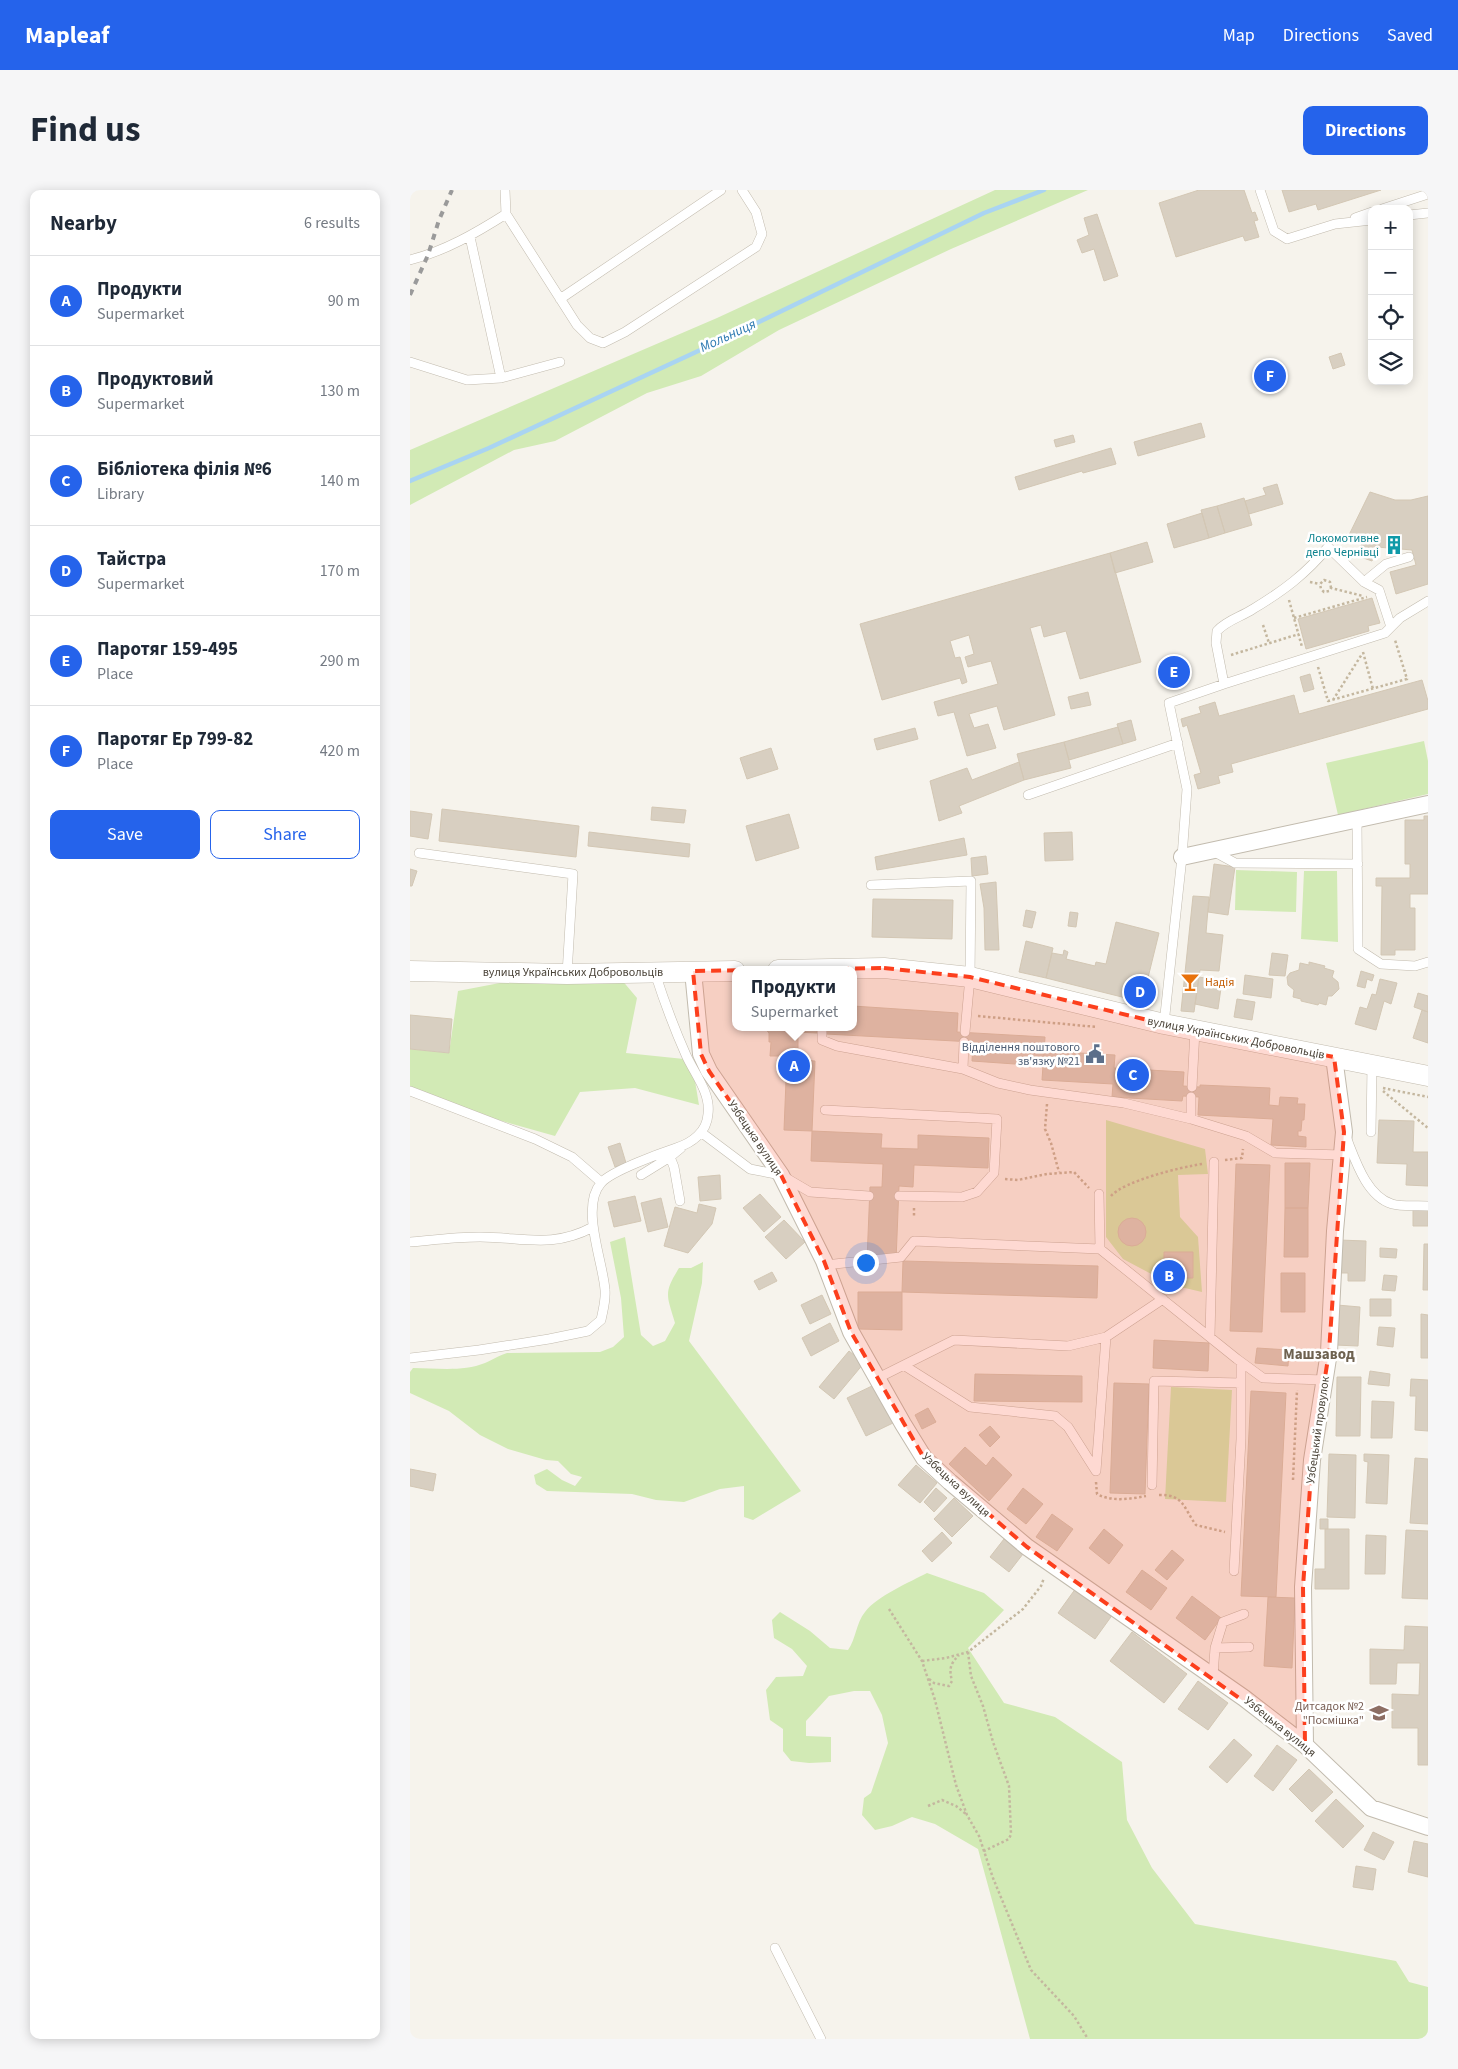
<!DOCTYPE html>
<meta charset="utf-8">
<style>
body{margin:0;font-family:"Source Sans 3",sans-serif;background:#f6f6f7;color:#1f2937}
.controls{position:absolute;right:15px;top:15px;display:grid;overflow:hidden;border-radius:10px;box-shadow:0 2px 12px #0003}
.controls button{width:45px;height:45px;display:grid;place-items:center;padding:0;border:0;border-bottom:1px solid #e0e1e3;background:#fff;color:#1f2937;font:25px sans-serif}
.you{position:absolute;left:455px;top:1072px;width:18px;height:18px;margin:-12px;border:4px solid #fff;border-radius:50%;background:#1a73e8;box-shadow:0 0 0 8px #1a73e833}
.badge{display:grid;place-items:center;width:32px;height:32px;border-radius:50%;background:#2563eb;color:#fff;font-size:16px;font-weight:700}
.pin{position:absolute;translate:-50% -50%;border:2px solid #fff;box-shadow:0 1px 5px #0006}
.popup{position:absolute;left:322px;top:776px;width:125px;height:65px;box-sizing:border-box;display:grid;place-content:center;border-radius:10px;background:#fff;filter:drop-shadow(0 1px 4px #0005);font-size:16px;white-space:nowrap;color:#747a83}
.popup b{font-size:19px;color:#1f2937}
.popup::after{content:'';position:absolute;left:50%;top:100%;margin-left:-10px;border:10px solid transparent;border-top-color:#fff}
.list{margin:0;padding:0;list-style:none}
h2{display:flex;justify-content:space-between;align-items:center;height:65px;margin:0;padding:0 20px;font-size:21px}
h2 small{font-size:16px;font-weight:400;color:#747a83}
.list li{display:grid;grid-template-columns:32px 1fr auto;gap:15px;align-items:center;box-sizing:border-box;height:90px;padding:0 20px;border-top:1px solid #e0e1e3}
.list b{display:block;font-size:19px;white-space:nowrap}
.list p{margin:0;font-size:16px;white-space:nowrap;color:#747a83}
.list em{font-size:16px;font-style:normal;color:#747a83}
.actions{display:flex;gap:10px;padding:15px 20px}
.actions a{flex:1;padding:11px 0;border:1px solid #2563eb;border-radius:10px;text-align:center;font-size:18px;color:#2563eb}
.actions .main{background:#2563eb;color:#fff}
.icon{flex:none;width:28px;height:28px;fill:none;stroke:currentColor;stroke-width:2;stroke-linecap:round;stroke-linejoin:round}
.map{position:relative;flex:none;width:1018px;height:1849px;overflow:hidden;border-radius:10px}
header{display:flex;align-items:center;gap:30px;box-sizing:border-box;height:70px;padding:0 25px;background:#2563eb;color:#fff}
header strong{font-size:24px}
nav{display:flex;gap:28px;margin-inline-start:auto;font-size:18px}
.intro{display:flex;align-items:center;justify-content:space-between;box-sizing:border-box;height:120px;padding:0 30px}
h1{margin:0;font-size:35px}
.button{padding:12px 22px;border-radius:10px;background:#2563eb;color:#fff;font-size:18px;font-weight:700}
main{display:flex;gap:30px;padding:0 30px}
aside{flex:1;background:#fff;border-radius:10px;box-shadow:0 2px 12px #0003}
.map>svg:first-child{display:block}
.green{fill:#d2eab5}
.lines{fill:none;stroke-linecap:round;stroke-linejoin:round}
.stream{stroke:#a9d4f2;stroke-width:4.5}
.building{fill:#d8cfc1;stroke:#d3c7b4}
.service-casing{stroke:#c2bbae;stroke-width:10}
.minor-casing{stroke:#c2bbae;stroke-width:18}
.tertiary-casing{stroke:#c2bbae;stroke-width:21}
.path{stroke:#c4b79f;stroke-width:2.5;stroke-dasharray:2.5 2.5;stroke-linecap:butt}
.service{stroke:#fff;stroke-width:9}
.minor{stroke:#fff;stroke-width:16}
.tertiary{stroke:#fff;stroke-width:20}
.rail{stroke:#9a9a9a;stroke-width:4;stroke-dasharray:6 6;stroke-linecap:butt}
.marked{fill:#fc3f1d;fill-opacity:0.2;stroke:#fc3f1d;stroke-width:4;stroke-dasharray:10 6;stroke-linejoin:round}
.labels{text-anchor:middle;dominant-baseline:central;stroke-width:5;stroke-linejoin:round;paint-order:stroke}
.culture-label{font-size:12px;fill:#0d838f;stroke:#fff;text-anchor:end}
.street-label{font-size:12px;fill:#4b4439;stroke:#fff}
.food-label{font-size:12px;fill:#c56008;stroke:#fff;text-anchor:start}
.service-label{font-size:12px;fill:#4e5e75;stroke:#fff;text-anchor:end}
.education-label{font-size:12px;fill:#785e54;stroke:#fff;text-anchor:end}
.water-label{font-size:14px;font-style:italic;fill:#2e7ab2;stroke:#fff}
.quarter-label{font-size:15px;font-weight:bold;fill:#6e6250;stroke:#fff}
</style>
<header>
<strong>Mapleaf</strong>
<nav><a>Map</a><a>Directions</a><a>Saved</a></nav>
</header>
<div class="intro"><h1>Find us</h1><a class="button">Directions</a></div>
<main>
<aside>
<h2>Nearby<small>6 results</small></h2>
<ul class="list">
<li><span class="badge">A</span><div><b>Продукти</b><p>Supermarket</p></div><em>90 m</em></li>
<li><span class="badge">B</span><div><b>Продуктовий</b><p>Supermarket</p></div><em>130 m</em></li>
<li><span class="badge">C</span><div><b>Бібліотека філія №6</b><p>Library</p></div><em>140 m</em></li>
<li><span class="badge">D</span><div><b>Тайстра</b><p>Supermarket</p></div><em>170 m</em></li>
<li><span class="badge">E</span><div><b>Паротяг 159-495</b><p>Place</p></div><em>290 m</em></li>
<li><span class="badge">F</span><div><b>Паротяг Ер 799-82</b><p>Place</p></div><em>420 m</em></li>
</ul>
<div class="actions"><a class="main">Save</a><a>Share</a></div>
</aside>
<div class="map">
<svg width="1018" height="1849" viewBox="0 0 1018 1849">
<rect width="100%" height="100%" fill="#f6f3ec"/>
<path class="green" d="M585,0H678L541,59L369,140L291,186L237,203L145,251L104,260L0,315V260L307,128Z
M1014,551L1018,571V604L928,625L916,573Z
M826,680L887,682L886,722L825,720Z
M894,681H927L928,752L891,749Z
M211,789L227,808L216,863L274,869L285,891L289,915L225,898L170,902L145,946L39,916L0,901V859L39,863L48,801L95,792Z
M696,930L795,959L798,984L768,985L770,1027L788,1047L792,1102L762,1095L713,1069L696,1047Z
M215,1047L231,1145L243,1156L255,1151L265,1133C257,1105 253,1104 269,1078H281L293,1072L292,1093L279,1151L391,1301L343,1330L334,1327V1296L310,1299L274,1312L246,1310L222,1304L137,1301L126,1294L124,1285L137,1279L152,1290L165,1296L172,1287L161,1284L148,1271L136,1270L98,1259L70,1245L39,1221L0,1203V1182L3,1178C26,1178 53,1182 75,1173C83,1170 87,1166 97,1163L190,1162L203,1157L214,1147L211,1108L200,1052Z
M761,1197L822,1200L816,1312L755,1309Z
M517,1383L574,1403L594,1420L558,1458L594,1513L645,1527L712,1572L717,1630L742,1678L785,1734L986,1771L999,1792L1018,1797V1849H620L568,1659L525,1634L502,1627L482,1636L465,1640L452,1625L454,1608L461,1603L478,1553L472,1525L460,1501H444L419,1506L396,1531V1546L421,1547V1572L399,1573L381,1571L373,1561V1539L360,1530L356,1500L366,1487L393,1486L397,1476L382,1459L364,1448L362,1430L370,1422L400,1441L420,1458L438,1460C446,1449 446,1433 455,1422C467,1406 500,1392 517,1383Z"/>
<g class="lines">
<path class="stream" d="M0,291L79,258L314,149L574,23L634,0"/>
</g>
<path class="building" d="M789,0H834L842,23L845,22L848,30L844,31L849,47L835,51L833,46L766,67L749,13Z
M872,0H971L908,20L906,14L879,22Z
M687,24L708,86L694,91L684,59L672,63L667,50L679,45L674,28Z
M931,163L935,175L923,179L919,167Z
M791,233L795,247L728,266L724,252Z
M663,245L665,252L646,257L644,250Z
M701,258L706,274L673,283L672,281L609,300L605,287Z
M867,294L873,314L839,324L835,311L856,305L853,298Z
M960,302L985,310H1001L1018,306V394L986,404L980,382L1006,375L1002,360L967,357L962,371L948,366L952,353L938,347Z
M834,308L842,335L815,343L807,316Z
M807,316L815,343L799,348L791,320Z
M792,323L799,348L764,358L757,334Z
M737,352L743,372L705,383L700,363Z
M700,363L731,472L670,489L656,441L634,447L631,435L620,438L645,525L594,540L587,516L559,524L564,538L578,534L586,558L557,566L544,522L528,526L524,512L588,494L581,471L558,477L555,467L564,464L559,445L540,451L545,468L550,467L557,492L552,494L550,488L472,510L450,434Z
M962,408L970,433L958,436L959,441L896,459L888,429Z
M900,484L904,499L894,502L890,487Z
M1012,490L1018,511V519L821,574L823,582L808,586L810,593L788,599L784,585L791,583L777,535L773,537L771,529L791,523L789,517L805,512L809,526L884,505L889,524Z
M678,502L681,515L661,519L658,507Z
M721,530L726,550L713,554L707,534Z
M708,537L713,554L659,570L654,552Z
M505,538L508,549L467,560L464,549Z
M654,552L661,578L614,590L607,564Z
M361,558L368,579L337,589L330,568Z
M609,572L614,590L549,616L552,623L529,631L520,591L557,578L562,590Z
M242,617L276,620L274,633L241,630Z
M32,619L169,636L166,667L29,651Z
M0,621L22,624L18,649L0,646Z
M379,624L389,658L346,671L336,636Z
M1014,626H1018V704H1000V718H1005V760H985V765H971L972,696H966V688H1000V674H995V630H1014Z
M179,642L280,654L279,667L178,656Z
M662,642L663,670L635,671L634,643Z
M554,648L557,665L467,680L465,667Z
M576,666L578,684L562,686L561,668Z
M804,674L825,677L818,725L798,722Z
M0,679L7,681L2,696H0Z
M586,692L589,760H575L574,718L570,694Z
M783,706L799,707L796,743L813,745L809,781L790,780L784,822L771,821Z
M463,709L543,710L542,749L462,747Z
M616,720L626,722L622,738L613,736Z
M660,722L668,723L666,737L658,736Z
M706,732L749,743L732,812L636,788L642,763L653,765L654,760L658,762L656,769L685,776L686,772L696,774Z
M616,751L643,758L636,788L609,782Z
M862,763L878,765L875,786L859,785Z
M899,772L915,776L914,778L924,781L922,787L928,792L929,799L922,806H918L916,815L909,813L908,815L891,811V809L883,807L884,800L878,795L877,787L880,783L889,780L890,773L899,775Z
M951,781L964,785L962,791L957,789L955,798L947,796Z
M835,785L863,789L861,808L833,804Z
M789,787L812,791L808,819L785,814Z
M970,789L987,793L981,814L974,811L966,840L945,834L950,817L957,819L962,804L966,805Z
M1008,803L1018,806V822L1004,817Z
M827,809L845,812L842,830L824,827Z
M443,816L548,823L547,842L635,847L633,876L562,871L563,852L416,844V837H443Z
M1012,820L1018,822V853L1003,848Z
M0,825L42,829L39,863L0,859Z
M354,837H407V843L386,842V847H388V870L405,871L402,941L374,940L377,866H360L361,852H359V843Z
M634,861L705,865L704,878L774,882L773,896L790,897V895L860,898L859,915L869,916L870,907L888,908L887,914H895L894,930H892L891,941H888V946L896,947V957L861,955L863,929L788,925L789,907L773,906L772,911L702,907L703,894L632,890Z
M969,930L1004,931L1003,962H1018V996L996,995L997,974L967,973Z
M402,941L472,944L471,958L508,959V945L579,948L578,978L504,975L503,997L489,996L486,1071L457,1070L460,997H472L473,974L401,971Z
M210,953L216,973L205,977L198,957Z
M875,973H900L898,1018H875Z
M826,974L860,975L852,1142L820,1141Z
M310,985L311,1009L290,1011L288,987Z
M350,1004L371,1027L354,1042L333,1018Z
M225,1006L231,1031L204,1037L198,1012Z
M251,1008L258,1037L238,1042L231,1013Z
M289,1014L306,1018L302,1034L278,1063L254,1056L265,1017L287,1023Z
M875,1018H898V1067H874Z
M1003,1019L1018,1020V1036H1003Z
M708 1042a14 14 0 1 1 28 0a14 14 0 1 1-28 0Z
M374,1030L395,1052L376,1069L355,1047Z
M929,1050L956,1051L955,1091H938V1083H928Z
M1014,1054H1018V1100H1013Z
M970,1058L987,1059L986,1068L970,1067Z
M754,1062H783V1088H754Z
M493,1071L688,1076L687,1108L492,1102Z
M362,1082L367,1091L349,1100L344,1091Z
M871,1083H895V1122H871Z
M974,1085L987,1086L985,1101L972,1100Z
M448,1102H492V1140L448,1139Z
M412,1105L421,1124L400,1134L391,1115Z
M960,1109H981V1126H960Z
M927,1115L950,1117L948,1156L925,1155Z
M1011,1124L1018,1125V1168H1011Z
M420,1133L429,1151L401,1166L392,1148Z
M969,1137L985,1138L983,1157L967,1155Z
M744,1150L799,1153L798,1181L743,1178Z
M847,1158L879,1160L878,1176L845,1173Z
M439,1161L454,1173L424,1209L409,1197Z
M960,1181L980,1184L979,1196L958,1194Z
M565,1184L672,1186V1212L564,1211Z
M927,1187H951L950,1246H926Z
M1001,1189L1018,1190V1241L1005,1240L1006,1206H1000Z
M704,1193L739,1194L735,1304L700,1303Z
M464,1195L483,1233L456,1246L437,1208Z
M841,1201L876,1203L866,1407L831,1406Z
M962,1211L984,1212L982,1248H961Z
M518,1218L526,1232L512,1239L505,1225Z
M580,1236L590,1247L580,1257L569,1245Z
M555,1257L576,1276L583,1267L602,1285L579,1311L539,1274Z
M919,1264L946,1265L945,1328L917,1327Z
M954,1264L979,1265L977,1314L956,1313L958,1272L954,1271Z
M1005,1268L1018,1269V1334L1000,1333Z
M506,1275L527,1293L510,1313L488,1295Z
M0,1279L26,1284L23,1301L0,1296Z
M526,1298L537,1308L524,1322L514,1312Z
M613,1298L633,1314L616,1334L597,1319Z
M544,1308L563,1326L542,1347L524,1329Z
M642,1324L663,1339L647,1361L626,1347Z
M910,1329H918V1339H910Z
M694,1339L713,1355L699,1374L679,1358Z
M915,1339H939V1399H905V1379H915Z
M996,1340L1018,1341V1409L992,1408Z
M532,1342L542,1353L522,1372L512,1361Z
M956,1345L976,1346L975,1384H955Z
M594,1349L613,1364L599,1382L580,1367Z
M762,1360L774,1370L757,1390L745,1380Z
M732,1380L757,1398L741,1420L716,1402Z
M666,1398L703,1424L685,1449L648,1423Z
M782,1406L811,1428L795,1450L766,1428Z
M858,1407L885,1408L882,1478L854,1476Z
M995,1436L1018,1437V1575H1008V1538H982V1504L1009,1505L1010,1473H987L986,1494H960V1459L994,1460Z
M722,1442L777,1484L754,1513L700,1471Z
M788,1491L818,1513L798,1540L768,1519Z
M824,1549L842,1565L817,1593L799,1577Z
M867,1555L887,1570L863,1601L844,1586Z
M899,1579L923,1602L902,1622L879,1599Z
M926,1609L954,1636L933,1658L905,1631Z
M963,1642L984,1652L974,1670L954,1660Z
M1004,1651L1018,1654V1687L998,1682Z
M946,1676L966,1679L963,1700L943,1697Z"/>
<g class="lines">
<g class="service-casing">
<path id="service" d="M850,0L864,41L877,49L925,34L962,30
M972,19L1018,4
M96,24L167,135L180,148L193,153L215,142L346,57L352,44L346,22L332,0
M999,25L1018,23
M945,28L962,22
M60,47L91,188
M0,70C35,61 66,43 96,24L95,0
M150,109L311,0
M0,172L57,190L91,188L150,172
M954,392L976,374L999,367
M814,494L975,443L990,428L1018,411
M618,605L768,553
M947,630L948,759L971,774L1005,776L1018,772
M803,661L825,673L948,674
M9,663L163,684L157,784
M461,695L561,691L560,787L555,842
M754,834L772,667L777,599L759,513L814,494L806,453L807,441C817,430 831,427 843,419C873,401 896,384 918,357L954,392L969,400L981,437
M412,837V850L427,856L553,879L588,893L620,900L714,913L781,929L836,946L865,963L932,965
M553,879L554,852
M782,897L785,840
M0,901L125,949L162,967L191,992
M415,920L587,929L584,983L567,1002L552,1007L489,1006
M781,929V907
M961,942L962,875
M292,943L340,979L371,985L400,1002L459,1006
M936,947C945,969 956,1006 982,1014C993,1017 1007,1015 1018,1016
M260,967L264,977L270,1011
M231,985L260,967L271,958
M689,1004L690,1059
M0,1052C23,1050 46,1047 70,1047C112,1047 142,1059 183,1037
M415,1075L491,1067L504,1051L690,1059L827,1169L853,1188L915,1190
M696,1147L753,1109
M800,1147L804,972
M0,1168L69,1160L139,1149L178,1141L191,1130C193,1120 196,1110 195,1100C193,1071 170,1017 191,993C201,981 251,963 266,958C282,953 297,942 298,924C301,903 284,883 276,865C264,838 254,811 245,783
M468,1188L544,1150L658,1156L696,1147L686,1281L658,1237L645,1226L560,1217L495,1176
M742,1295L744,1191L831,1193
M824,1381L831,1249V1172
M805,1458L813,1432L834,1424
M803,1486L805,1458L839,1457
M365,1758L411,1849"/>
</g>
<g class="minor-casing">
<path id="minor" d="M772,667L1018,614
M283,781L291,864L299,881L371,985L414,1071L441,1142L493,1234L514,1268L540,1292L617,1357L834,1508L895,1555L961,1618L1018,1637
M895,1555L893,1397L902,1270L919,1162L925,1041L934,942L924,867"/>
</g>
<g class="tertiary-casing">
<path id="tertiary" d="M368,780L474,778L560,787L754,834L1018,886
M0,781L157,784L325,781"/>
</g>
<path class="path" d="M900,392L910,394
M921,398L920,392L914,390L910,394L911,399L914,402L919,401L921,398L953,406
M879,410L892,457
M884,428L957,407
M853,435L859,453
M953,462L963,499
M821,465L889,444
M908,477L918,511L997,489L985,450
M923,510L952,464
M568,826L687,837
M973,898L1018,907
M973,901L1018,938
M637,914L635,939L641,953L649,982
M815,970L832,968L833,959
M595,989L608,990L637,984L664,982L679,998
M701,1006C714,991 771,977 792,974
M504,1018V1026
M883,1290L887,1200
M686,1292L687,1304C702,1312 720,1309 736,1306
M749,1305C774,1304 774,1319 786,1335L815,1342
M479,1419L512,1471L525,1510L546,1595L557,1625L569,1646L583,1688L621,1780L664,1826L678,1849
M558,1462L561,1486L573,1516L583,1552L599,1596L601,1644L599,1649L574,1661
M512,1471L536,1468L558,1462L613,1419L631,1396L634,1388
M519,1489L524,1493L539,1496L542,1491C539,1479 540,1474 549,1465
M518,1616L532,1610L546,1616L556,1624"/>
<use href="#service" class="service"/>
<use href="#minor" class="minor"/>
<use href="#tertiary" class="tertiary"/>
<path class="rail" d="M0,105L18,65L29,30L42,0"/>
</g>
<path class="marked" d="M474,778L560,787L754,834L924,867L934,942L919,1162L902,1270L893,1397L895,1555L617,1357L514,1268L441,1142L414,1071L371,985L299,881L291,864L283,781Z"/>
<defs>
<g id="building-bare" transform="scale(1.5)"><path d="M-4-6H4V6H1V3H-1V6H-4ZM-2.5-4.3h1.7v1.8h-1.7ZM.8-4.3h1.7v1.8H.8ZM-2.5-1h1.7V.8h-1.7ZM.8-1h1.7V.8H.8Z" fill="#0f9aa8" stroke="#fff" stroke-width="2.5" paint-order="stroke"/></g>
<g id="bar-bare" transform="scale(1.5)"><path d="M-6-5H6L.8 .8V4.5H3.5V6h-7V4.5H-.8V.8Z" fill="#e8710a" stroke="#fff" stroke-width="2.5" paint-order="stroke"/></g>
<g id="civic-bare" transform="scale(1.5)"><path d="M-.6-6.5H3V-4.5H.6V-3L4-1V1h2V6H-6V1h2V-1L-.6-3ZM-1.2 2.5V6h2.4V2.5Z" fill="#5c6f8a" stroke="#fff" stroke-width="2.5" paint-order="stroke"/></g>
<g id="school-bare" transform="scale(1.5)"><path d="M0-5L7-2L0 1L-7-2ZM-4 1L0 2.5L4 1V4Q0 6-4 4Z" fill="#8d6e63" stroke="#fff" stroke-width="2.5" paint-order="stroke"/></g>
</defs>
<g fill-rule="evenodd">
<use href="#building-bare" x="984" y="355"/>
<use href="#bar-bare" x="780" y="792"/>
<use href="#civic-bare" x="685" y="864"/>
<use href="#school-bare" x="969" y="1523"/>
</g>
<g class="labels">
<g class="culture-label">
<text x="969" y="348">Локомотивне<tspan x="969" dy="14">депо Чернівці</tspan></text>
</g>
<g class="street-label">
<text x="163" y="782">вулиця Українських Добровольців</text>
<text transform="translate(826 848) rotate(11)">вулиця Українських Добровольців</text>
<text transform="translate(345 948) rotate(56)">Узбецька вулиця</text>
<text transform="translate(908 1240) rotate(-82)">Узбецький провулок</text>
<text transform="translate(546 1295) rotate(43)">Узбецька вулиця</text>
<text transform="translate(870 1537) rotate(39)">Узбецька вулиця</text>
</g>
<g class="food-label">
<text x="795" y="792">Надія</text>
</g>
<g class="service-label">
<text x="670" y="857">Відділення поштового<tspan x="670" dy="14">зв'язку №21</tspan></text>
</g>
<g class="education-label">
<text x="954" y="1516">Дитсадок №2<tspan x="954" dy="14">"Посмішка"</tspan></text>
</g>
<g class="water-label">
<text transform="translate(318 146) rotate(-25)">Мольниця</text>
</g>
<g class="quarter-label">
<text x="909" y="1164">Машзавод</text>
</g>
</g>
</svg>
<div class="controls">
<button>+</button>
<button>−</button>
<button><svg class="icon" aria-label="locate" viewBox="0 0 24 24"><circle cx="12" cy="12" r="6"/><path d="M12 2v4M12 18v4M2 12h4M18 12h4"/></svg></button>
<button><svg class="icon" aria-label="layers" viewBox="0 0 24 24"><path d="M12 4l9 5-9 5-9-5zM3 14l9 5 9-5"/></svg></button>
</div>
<div class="you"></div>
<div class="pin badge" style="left:384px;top:876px">A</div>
<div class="popup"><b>Продукти</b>Supermarket</div>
<div class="pin badge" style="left:759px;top:1086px">B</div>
<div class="pin badge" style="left:723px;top:885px">C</div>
<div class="pin badge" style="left:730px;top:802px">D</div>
<div class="pin badge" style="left:764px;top:482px">E</div>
<div class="pin badge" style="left:860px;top:186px">F</div>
</div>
</main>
